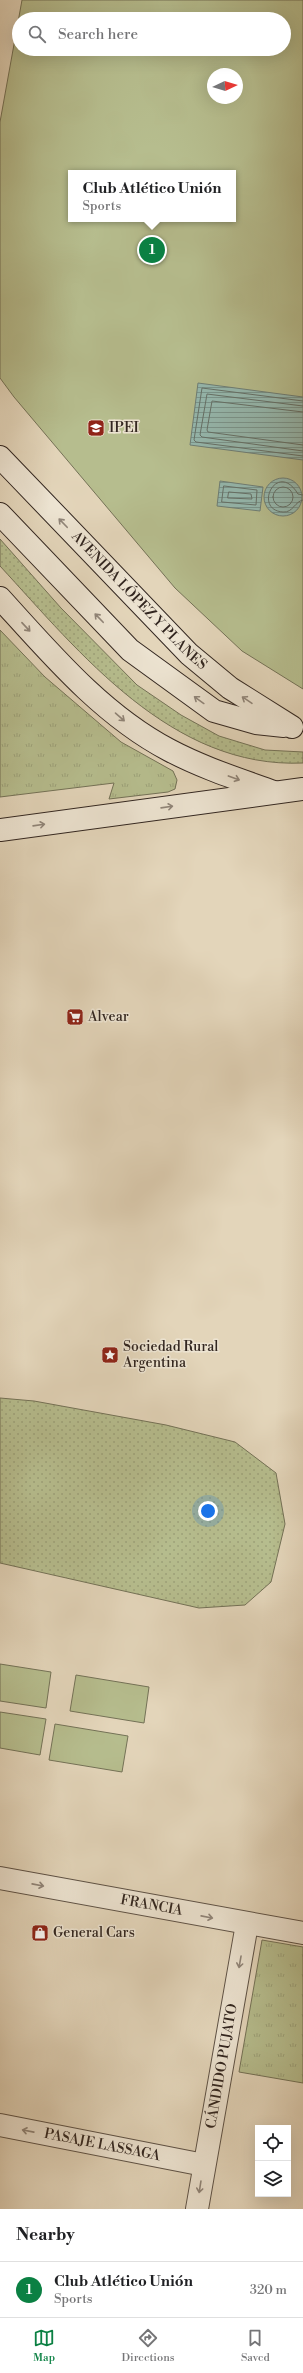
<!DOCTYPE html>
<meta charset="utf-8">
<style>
body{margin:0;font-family:"Libre Bodoni",serif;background:#f6f6f6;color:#202124}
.controls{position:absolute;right:12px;bottom:12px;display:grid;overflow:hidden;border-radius:0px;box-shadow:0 4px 16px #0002}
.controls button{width:36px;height:36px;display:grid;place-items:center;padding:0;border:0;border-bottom:1px solid #e0e0e0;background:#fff;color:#202124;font:20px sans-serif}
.compass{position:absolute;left:207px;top:68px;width:36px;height:36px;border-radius:50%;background:#fff;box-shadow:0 4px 16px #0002;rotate:86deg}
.you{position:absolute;left:208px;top:1511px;width:14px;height:14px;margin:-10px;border:3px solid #fff;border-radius:50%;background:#1a73e8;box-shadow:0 0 0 6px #1a73e833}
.badge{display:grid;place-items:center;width:26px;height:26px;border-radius:50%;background:#0b8043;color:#fff;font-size:13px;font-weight:700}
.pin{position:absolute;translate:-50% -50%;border:2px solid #fff;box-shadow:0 1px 4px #0006}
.popup{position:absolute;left:68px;top:170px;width:168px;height:52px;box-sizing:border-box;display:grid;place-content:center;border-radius:0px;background:#fff;filter:drop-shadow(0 1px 3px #0005);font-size:13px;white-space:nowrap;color:#757577}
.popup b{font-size:15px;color:#202124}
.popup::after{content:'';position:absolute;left:50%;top:100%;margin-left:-8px;border:8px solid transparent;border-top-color:#fff}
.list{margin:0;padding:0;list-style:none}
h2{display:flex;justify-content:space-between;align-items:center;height:52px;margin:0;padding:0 16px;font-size:17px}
h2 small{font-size:13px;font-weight:400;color:#757577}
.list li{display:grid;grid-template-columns:26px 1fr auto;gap:12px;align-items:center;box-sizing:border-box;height:56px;padding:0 16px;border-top:1px solid #e0e0e0}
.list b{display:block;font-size:15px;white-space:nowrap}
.list p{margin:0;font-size:13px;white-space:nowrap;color:#757577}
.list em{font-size:13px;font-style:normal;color:#757577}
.icon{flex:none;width:22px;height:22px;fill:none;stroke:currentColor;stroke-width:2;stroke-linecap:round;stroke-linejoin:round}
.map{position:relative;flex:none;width:303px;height:2209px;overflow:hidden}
.search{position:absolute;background:#fff;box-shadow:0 4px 16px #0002;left:12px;right:12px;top:12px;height:44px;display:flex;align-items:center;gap:10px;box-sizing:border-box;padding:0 14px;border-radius:22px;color:#757577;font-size:15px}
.sheet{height:108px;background:#fff}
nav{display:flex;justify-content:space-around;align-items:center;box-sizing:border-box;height:56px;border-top:1px solid #e0e0e0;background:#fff;font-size:11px;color:#757577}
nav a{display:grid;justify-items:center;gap:2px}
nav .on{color:#0b8043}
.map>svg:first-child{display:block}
.grass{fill:url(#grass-dots);stroke:#747257}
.park{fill:url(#park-tufts);stroke:#747257}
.pitch{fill:#b6bd8e;stroke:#747257;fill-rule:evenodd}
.water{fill:url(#water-rules);stroke:#6d7e76}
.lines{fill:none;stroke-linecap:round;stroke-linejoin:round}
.shore{stroke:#647068;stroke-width:1}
.street-casing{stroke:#5e5246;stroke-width:24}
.secondary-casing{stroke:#322620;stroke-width:24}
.street{stroke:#ede4d2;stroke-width:22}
.secondary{stroke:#ede4d2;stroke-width:22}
.oneway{stroke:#908579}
.labels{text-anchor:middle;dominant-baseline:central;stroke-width:3;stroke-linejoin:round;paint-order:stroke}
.poi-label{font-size:14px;fill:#322620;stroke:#ede4d2;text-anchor:start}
.street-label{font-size:14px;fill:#322620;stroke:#ede4d2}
</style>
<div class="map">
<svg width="303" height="2209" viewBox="0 0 303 2209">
<defs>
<pattern id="grass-dots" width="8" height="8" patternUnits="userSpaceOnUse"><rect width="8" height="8" fill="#b6bd8e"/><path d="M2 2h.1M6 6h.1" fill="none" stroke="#9da27a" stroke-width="1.8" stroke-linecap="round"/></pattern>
<pattern id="park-tufts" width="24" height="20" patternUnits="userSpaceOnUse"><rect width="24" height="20" fill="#b6bd8e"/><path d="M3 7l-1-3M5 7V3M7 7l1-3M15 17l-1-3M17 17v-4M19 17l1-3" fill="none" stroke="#9da27a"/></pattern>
<pattern id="water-rules" width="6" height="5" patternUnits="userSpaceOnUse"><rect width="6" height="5" fill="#95b9b0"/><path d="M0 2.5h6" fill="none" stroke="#7a968f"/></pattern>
</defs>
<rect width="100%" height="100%" fill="#e3d5ba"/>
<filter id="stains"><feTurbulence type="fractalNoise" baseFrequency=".005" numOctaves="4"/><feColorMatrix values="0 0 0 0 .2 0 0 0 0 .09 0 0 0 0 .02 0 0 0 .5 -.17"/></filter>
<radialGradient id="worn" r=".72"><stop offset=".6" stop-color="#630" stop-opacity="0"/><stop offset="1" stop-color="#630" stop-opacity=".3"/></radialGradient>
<path class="grass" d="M0,539L61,608L137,685L181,715L219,736L265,750L303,752V763C172,769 80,653 0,566Z
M0,1398L34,1401L166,1425L235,1442L276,1473L285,1524L271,1582L245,1605L199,1608L0,1563Z"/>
<path class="park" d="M0,630L45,677L121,742L173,771L177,780L175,789L168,792L109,799L114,783L0,797Z
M262,1940L303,1947V2083L239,2072Z"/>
<path class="pitch" d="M22,0H303V689L242,651L175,588L14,397L0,378V122ZM19,19H284V49H19ZM213,74H237V98H213ZM71,173H233V219H71Z
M0,1664L51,1672L46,1708L0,1701Z
M76,1675L149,1687L144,1723L70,1711Z
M0,1712L46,1719L40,1755L0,1748Z
M55,1724L128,1736L122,1772L49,1760Z"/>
<path class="water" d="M198,383L303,397V460L190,445Z
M264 497a19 19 0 1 1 38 0a19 19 0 1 1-38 0Z
M220,481L263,487L260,511L217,506Z"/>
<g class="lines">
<path class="shore" d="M303,401L202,388L194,440L196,442L303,456
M303,406L207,394L200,435L202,437L303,451
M303,412L212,401L207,430L208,432L303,445
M224,486L257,490L256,505L222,502Z
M273 497a10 10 0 1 1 20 0a10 10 0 1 1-20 0Z
M229,492L251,494L252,499L228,498Z
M303,495L298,494C277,459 252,510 283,512C293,513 295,501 303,500"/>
<g class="street-casing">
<g id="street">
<path id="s1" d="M0,1878L303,1933"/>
<path id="s2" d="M0,2125L204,2165"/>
<path id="s3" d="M197,2209L247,1924"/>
</g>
</g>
<g class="secondary-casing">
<g id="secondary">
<path id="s4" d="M0,457L189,654L230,688L292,727"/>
<path d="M0,514L130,650L214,711L256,723L284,726"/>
<path d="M0,598C50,653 102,715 169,750C203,768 238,779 274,792"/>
<path d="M0,830L303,789"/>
</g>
</g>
<use href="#street" class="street"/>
<use href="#secondary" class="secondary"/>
</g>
<defs><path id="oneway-shaft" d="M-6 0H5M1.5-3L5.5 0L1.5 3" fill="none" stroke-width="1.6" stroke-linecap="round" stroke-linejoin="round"/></defs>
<g class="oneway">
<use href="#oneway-shaft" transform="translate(63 523) rotate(-134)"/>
<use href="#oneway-shaft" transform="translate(99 618) rotate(-134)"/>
<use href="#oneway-shaft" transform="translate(26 627) rotate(47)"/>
<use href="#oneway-shaft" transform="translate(199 700) rotate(-144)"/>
<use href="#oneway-shaft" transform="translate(247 700) rotate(-146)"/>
<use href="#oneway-shaft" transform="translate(120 717) rotate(41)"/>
<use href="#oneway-shaft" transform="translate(234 778) rotate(20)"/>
<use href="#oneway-shaft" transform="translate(167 807) rotate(-8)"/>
<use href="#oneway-shaft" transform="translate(39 825) rotate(-8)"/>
<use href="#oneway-shaft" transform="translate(38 1885) rotate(11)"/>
<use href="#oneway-shaft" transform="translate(207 1917) rotate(11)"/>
<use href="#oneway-shaft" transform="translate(240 1962) rotate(100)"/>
<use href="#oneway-shaft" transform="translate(28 2131) rotate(-169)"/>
<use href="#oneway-shaft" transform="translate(200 2187) rotate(99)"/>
</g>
<defs>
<g id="school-square" transform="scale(0.9)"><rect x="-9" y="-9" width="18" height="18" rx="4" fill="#8f2418" stroke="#ede4d2"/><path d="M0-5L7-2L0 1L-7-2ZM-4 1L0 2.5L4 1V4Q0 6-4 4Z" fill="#fff"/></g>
<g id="supermarket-square" transform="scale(0.9)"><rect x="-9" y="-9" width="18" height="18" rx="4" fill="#8f2418" stroke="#ede4d2"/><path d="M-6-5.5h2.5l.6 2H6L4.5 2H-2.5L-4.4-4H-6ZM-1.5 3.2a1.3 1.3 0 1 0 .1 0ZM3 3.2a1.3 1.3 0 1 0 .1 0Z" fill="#fff"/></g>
<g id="sight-square" transform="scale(0.9)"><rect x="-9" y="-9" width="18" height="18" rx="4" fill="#8f2418" stroke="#ede4d2"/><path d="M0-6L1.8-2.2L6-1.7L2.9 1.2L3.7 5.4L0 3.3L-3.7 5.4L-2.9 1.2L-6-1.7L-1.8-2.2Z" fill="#fff"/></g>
<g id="shop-square" transform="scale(0.9)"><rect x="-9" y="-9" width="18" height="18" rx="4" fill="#8f2418" stroke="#ede4d2"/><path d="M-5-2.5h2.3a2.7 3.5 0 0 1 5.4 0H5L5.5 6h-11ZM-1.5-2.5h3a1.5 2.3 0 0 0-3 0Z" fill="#fff"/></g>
</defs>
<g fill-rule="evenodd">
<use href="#school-square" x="96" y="428"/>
<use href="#supermarket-square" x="75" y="1017"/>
<use href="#sight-square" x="110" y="1355"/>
<use href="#shop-square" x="40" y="1933"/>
</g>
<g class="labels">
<g class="poi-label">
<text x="109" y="428">IPEI</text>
<text x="88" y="1017">Alvear</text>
<text x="123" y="1347">Sociedad Rural<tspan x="123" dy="16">Argentina</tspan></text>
<text x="53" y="1933">General Cars</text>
</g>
<g class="street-label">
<text stroke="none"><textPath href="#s4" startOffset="200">AVENIDA LÓPEZ Y PLANES</textPath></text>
<text stroke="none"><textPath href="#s1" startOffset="154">FRANCIA</textPath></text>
<text stroke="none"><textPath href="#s3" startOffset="145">CÁNDIDO PUJATO</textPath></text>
<text stroke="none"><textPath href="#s2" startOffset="104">PASAJE LASSAGA</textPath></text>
</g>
</g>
<rect width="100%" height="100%" filter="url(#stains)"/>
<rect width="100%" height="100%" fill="url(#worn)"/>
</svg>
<div class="controls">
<button><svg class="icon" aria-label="locate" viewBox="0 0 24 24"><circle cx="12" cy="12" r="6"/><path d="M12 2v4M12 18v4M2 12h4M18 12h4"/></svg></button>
<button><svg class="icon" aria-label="layers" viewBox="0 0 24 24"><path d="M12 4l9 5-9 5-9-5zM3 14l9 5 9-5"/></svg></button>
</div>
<svg class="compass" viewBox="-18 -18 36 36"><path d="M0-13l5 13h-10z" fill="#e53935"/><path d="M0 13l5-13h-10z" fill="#757577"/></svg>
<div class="you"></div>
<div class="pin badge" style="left:152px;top:250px">1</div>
<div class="popup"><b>Club Atlético Unión</b>Sports</div>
<div class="search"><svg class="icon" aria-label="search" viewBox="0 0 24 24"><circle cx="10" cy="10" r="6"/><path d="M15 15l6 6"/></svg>Search here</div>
</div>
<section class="sheet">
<h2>Nearby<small></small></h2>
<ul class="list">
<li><span class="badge">1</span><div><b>Club Atlético Unión</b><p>Sports</p></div><em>320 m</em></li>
</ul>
</section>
<nav>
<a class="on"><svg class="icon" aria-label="map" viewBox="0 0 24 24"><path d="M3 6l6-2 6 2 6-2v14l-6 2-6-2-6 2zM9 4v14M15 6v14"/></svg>Map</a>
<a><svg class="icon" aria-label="directions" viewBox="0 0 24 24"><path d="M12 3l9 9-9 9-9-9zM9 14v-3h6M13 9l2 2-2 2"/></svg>Directions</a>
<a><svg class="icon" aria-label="saved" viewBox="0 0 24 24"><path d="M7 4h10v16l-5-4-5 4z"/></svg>Saved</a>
</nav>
